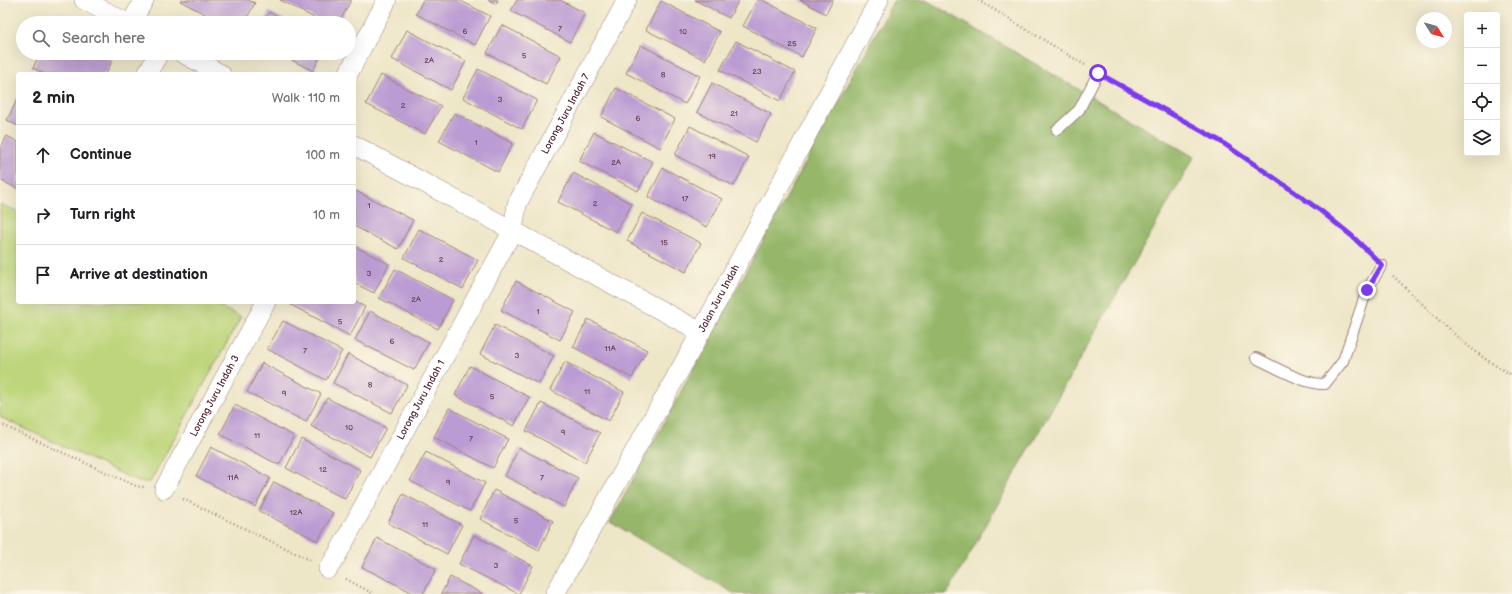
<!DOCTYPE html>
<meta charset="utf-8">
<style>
body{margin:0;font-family:"Balsamiq Sans",sans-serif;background:#f2f2f2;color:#202124}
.controls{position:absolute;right:12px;top:12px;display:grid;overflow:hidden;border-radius:4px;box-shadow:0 4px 16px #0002}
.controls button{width:36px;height:36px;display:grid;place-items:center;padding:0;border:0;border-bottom:1px solid #e0e0e0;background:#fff;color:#202124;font:20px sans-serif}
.compass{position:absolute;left:1416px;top:12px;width:36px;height:36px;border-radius:50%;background:#fff;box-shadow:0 4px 16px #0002;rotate:127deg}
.stop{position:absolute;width:12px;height:12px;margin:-9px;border:3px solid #7c3aed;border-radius:50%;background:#fff}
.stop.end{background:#7c3aed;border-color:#fff;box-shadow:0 1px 4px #0008}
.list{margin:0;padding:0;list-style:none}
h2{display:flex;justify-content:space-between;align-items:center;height:52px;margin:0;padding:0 16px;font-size:17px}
h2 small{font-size:13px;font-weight:400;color:#757577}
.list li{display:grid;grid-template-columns:26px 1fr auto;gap:12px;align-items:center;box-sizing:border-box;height:60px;padding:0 16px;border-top:1px solid #e0e0e0}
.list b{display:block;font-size:15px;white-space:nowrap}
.list em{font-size:13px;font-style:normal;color:#757577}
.icon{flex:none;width:22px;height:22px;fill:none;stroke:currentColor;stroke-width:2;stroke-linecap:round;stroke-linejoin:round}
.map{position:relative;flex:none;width:1512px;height:594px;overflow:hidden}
.search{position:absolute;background:#fff;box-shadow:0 4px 16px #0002;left:16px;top:16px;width:340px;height:44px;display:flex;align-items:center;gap:10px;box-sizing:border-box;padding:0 14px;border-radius:22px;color:#757577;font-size:15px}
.panel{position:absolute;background:#fff;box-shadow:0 4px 16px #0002;left:16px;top:72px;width:340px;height:232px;border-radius:4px}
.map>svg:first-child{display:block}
.green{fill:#bdd67b;stroke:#847a53}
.forest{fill:#96b76b;stroke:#706b4b}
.building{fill:#bb9bd3}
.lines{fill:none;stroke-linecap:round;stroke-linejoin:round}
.service-casing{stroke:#9c8279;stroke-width:12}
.minor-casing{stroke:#9c8279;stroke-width:20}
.path{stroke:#9c8279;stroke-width:2.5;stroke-dasharray:1 3;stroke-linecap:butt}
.service{stroke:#fff;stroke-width:10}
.minor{stroke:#fff;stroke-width:19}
.route{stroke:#7c3aed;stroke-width:5}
.labels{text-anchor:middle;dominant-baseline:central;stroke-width:3;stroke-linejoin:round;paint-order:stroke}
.number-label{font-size:8px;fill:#663e55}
.street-label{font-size:10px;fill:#4a1f2b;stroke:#fcf5e5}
</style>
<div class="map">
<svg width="1512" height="594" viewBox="0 0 1512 594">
<rect width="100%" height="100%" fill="#fcf5e5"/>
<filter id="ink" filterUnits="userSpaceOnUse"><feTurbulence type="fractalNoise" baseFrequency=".025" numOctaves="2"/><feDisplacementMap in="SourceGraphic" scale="8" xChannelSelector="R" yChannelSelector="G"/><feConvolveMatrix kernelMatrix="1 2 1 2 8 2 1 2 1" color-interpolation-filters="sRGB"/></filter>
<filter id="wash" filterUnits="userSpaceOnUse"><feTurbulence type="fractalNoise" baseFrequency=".012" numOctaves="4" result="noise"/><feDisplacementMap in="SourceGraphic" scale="16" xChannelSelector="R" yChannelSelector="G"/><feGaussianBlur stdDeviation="0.9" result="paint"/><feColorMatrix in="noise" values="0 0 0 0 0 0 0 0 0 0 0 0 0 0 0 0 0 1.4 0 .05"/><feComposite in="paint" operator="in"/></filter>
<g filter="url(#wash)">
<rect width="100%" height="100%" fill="#ede6c7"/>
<path class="green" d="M0,204L18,212V302H209L241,317L150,482H139L0,417Z"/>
<path class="forest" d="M894,0H926L1194,157L947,594H735L610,522Z"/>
<g id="blocks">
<path class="building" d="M181,0H248L255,3L244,23H222L180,1Z
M280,0H351L339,23H324Z
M423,0H459L490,16L475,45L416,14Z
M488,0H498L496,4Z
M517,0H560L585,13L570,42L511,11Z
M695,0H739L729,18Z
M757,0H762L817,28L802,57L743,26Z
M800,0H833L826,14Z
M661,1L720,32L705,60L646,30Z
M269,12L291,23H263Z
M502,25L561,56L546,84L487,53Z
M407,30L466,61L451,90L392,59Z
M736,41L795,72L780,101L720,70Z
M641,45L700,76L685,104L626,73Z
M40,53H96L112,61L106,74H45L33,68Z
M278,53H322L313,71Z
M478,69L537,100L522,129L463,98Z
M381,75L441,106L425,134L366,104Z
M712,83L771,114L756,142L697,112Z
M616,88L675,119L660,148L601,117Z
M18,98V126L7,120Z
M454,113L513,143L498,172L439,141Z
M690,126L749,157L734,186L675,155Z
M594,132L653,162L638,191L579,161Z
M7,136L18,142V189L0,180V149Z
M663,168L722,199L707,227L648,197Z
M573,173L632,204L616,232L558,202Z
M354,190L413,220L398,249L354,226Z
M642,213L701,243L686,272L627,241Z
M419,229L478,260L463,289L404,258Z
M354,246L389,264L374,293L354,283Z
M395,269L453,300L438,329L379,298Z
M516,281L575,312L560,340L501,310Z
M354,301L365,307L350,336L291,305L292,302Z
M370,311L429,342L414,370L355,340Z
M588,319L647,350L632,378L573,347Z
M283,321L342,351L326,380L267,349Z
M495,325L554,356L539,384L480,354Z
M348,354L407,385L392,413L333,383Z
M565,362L624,392L609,421L550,390Z
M262,363L321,394L306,422L247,392Z
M470,366L529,397L514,426L455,395Z
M327,398L386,428L370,457L311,426Z
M541,403L600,433L585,462L526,431Z
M235,405L294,436L279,465L220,434Z
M449,408L508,439L493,468L434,437Z
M301,439L360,470L345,499L286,468Z
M211,447L270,478L255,507L196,476Z
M519,448L578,478L564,507L505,476Z
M426,452L485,483L470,511L410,481Z
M274,482L333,513L318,541L259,511Z
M494,490L553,521L539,550L480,519Z
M403,494L462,525L447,554L388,523Z
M474,535L533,566L519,594L459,564Z
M377,538L436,569L423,594H415L362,567Z
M450,577L483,594H441Z"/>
</g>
</g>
<g filter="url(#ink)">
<use href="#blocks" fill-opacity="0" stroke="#9c8279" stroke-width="1"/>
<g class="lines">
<g class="service-casing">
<path id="service" d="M1057,130L1079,110L1098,73
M1256,358C1275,367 1305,385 1325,384L1343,361L1367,290L1382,265"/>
</g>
<g class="minor-casing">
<g id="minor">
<path d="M84,0L127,23"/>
<path d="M131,23L144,0"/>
<path d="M182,53L221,74"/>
<path d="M147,74L159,53"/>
<path d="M348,74L387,0"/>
<path d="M354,145L701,332"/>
<path id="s1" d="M164,489L266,302"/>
<path id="s2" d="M328,569L336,557L513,230L517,204L627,0"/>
<path id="s3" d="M555,594L701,332L879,0"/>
</g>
</g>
<path class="path" d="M978,0L1085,65
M1112,81C1202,131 1296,182 1371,255
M1393,276C1422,303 1449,332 1480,355C1490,363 1502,369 1512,375
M0,424L136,486L144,487
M183,499L310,560
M346,579L374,594"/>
<use href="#service" class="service"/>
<use href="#minor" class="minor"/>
</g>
</g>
<g class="lines" filter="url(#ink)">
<path class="route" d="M1098,73L1220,141L1276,179L1321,211L1352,236L1382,265L1367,290"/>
</g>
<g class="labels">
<g class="number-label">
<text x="560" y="28">7</text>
<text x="465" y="31">6</text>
<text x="683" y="31">10</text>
<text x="792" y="43">25</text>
<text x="524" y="55">5</text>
<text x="429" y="60">2A</text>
<text x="757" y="71">23</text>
<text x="663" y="74">8</text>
<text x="500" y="99">3</text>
<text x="403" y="105">2</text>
<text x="734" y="113">21</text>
<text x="638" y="118">6</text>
<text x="476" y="142">1</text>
<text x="712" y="156">19</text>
<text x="616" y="162">2A</text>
<text x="685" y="198">17</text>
<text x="595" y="203">2</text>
<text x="369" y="205">1</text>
<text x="664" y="242">15</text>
<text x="441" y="259">2</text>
<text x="369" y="273">3</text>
<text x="416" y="299">2A</text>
<text x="538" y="311">1</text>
<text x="340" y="321">5</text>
<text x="392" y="341">6</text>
<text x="610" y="348">11A</text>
<text x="305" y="350">7</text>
<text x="517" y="355">3</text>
<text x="370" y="384">8</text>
<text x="587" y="391">11</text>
<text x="284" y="393">9</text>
<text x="492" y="396">5</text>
<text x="349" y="427">10</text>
<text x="563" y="432">9</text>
<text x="257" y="435">11</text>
<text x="471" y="438">7</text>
<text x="323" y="469">12</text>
<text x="233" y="477">11A</text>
<text x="542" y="477">7</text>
<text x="448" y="482">9</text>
<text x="296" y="512">12A</text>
<text x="516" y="520">5</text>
<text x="425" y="524">11</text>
<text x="496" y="565">3</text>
</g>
<g class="street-label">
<text stroke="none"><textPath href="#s2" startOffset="515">Lorong Juru Indah 7</textPath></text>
<text stroke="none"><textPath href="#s3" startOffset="338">Jalan Juru Indah</textPath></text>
<text stroke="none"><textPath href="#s1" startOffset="106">Lorong Juru Indah 3</textPath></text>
<text stroke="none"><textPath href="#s2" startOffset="193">Lorong Juru Indah 1</textPath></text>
</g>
</g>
</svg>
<div class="controls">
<button>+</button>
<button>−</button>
<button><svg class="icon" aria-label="locate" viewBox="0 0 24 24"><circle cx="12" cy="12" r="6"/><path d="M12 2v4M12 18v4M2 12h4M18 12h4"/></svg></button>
<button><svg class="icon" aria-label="layers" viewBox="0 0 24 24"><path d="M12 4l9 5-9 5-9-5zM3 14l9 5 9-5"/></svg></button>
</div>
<svg class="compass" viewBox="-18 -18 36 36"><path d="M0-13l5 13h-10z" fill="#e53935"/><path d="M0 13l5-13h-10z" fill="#757577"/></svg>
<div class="stop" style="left:1098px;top:73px"></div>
<div class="stop end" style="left:1367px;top:290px"></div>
<div class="search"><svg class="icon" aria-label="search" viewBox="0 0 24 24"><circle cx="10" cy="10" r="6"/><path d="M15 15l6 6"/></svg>Search here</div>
<section class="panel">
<h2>2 min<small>Walk · 110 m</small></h2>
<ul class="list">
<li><svg class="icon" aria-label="ahead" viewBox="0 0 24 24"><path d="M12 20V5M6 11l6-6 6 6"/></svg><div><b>Continue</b></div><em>100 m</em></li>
<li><svg class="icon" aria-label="right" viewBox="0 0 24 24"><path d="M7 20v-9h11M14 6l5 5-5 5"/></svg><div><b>Turn right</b></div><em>10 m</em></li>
<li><svg class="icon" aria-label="arrive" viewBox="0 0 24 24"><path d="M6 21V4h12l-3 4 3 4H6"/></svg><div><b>Arrive at destination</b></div></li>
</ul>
</section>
</div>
